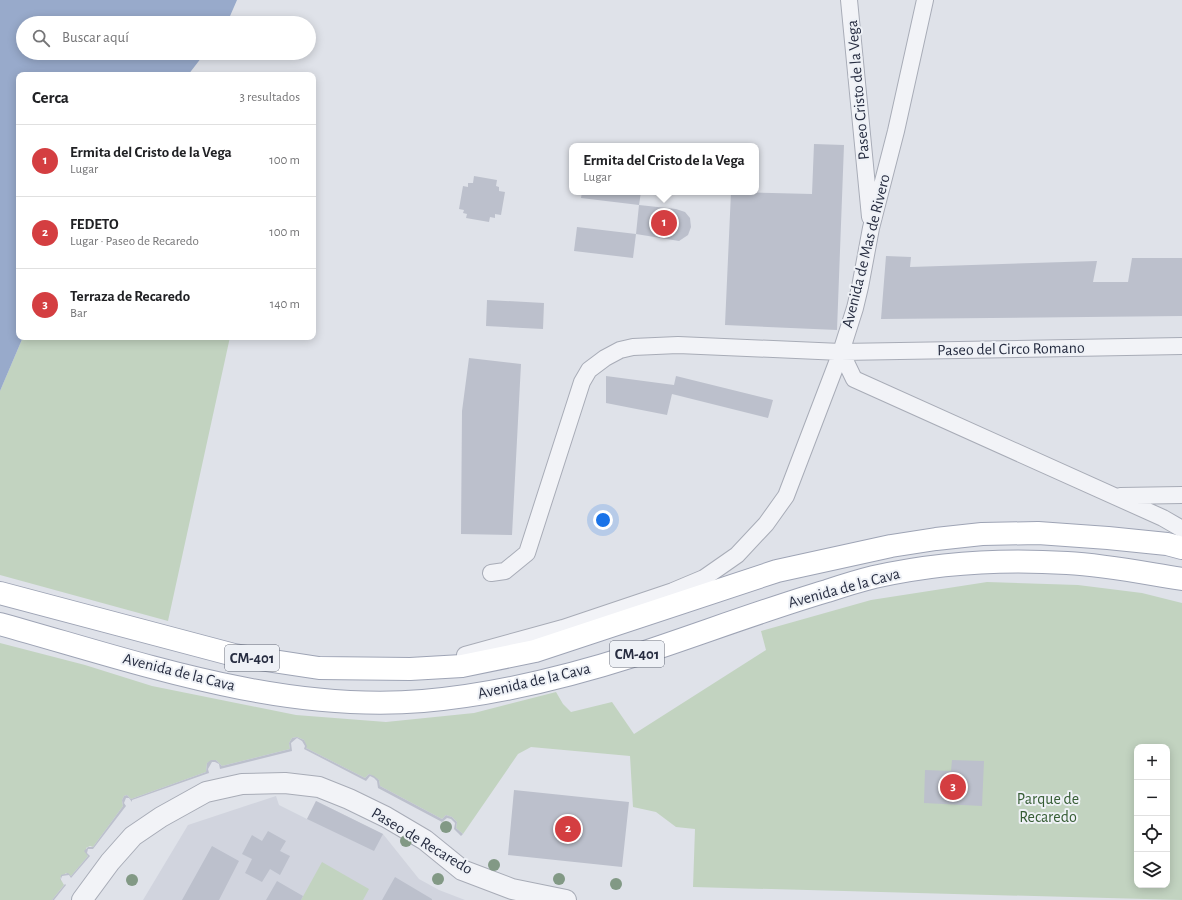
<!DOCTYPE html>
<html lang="es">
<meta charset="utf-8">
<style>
body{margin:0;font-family:"Alegreya Sans",sans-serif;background:#f6f6f6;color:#202124}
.controls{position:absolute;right:12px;bottom:12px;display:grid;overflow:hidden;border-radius:8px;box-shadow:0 2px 10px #0003}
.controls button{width:36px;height:36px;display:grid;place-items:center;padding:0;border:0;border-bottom:1px solid #e0e0e0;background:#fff;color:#202124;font:20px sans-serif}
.you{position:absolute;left:603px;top:520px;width:14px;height:14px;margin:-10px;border:3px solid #fff;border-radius:50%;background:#1a73e8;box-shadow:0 0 0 6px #1a73e833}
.badge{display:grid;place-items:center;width:26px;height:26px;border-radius:50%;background:#d43e41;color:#fff;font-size:13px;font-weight:700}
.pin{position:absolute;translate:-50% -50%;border:2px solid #fff;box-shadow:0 1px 4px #0006}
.popup{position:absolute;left:569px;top:143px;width:190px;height:52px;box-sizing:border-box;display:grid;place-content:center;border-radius:8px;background:#fff;filter:drop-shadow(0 1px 3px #0005);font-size:13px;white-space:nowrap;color:#757577}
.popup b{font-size:15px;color:#202124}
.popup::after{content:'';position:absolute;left:50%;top:100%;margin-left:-8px;border:8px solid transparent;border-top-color:#fff}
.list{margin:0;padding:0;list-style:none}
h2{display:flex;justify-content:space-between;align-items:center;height:52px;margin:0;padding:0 16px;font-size:17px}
h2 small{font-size:13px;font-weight:400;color:#757577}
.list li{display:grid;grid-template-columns:26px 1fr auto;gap:12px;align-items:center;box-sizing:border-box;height:72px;padding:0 16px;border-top:1px solid #e0e0e0}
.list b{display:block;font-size:15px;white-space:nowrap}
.list p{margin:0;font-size:13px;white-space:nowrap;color:#757577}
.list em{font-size:13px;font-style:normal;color:#757577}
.icon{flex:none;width:22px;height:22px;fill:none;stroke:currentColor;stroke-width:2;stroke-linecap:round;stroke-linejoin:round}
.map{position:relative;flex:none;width:1182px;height:900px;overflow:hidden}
.search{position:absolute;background:#fff;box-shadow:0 2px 10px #0003;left:16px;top:16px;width:300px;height:44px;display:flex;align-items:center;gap:10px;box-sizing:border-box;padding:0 14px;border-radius:22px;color:#757577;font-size:15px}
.panel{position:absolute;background:#fff;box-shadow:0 2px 10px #0003;left:16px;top:72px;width:300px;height:268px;border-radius:8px}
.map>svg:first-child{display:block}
.built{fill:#d1d4de}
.green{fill:#c2d3c0;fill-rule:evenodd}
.water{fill:#98aacb}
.building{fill:#bcc0cc}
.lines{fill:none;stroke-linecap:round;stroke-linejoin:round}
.minor-casing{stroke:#a8acb7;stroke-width:18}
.tertiary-casing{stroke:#a8acb7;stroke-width:22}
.primary-casing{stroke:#9ea4b5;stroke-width:24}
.minor{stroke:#f2f3f7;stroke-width:16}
.tertiary{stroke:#f2f3f7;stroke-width:20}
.primary{stroke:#fff;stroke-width:22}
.tree{fill:#829985}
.labels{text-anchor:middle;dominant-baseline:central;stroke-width:4;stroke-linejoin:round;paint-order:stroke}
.shield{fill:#eef1f6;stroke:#636877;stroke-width:1}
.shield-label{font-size:15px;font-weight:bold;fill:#272d41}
.street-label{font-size:16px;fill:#272d41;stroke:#eef1f6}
.park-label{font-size:16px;fill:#365d34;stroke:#eef1f6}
</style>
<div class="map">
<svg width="1182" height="900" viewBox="0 0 1182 900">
<rect width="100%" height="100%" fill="#dfe2e9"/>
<path class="built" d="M276,796L279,805L307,819L316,801L383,834L419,879L439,890L465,900H143L188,825Z"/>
<path class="green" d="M23,337H230L168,621L0,575V391Z
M987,582L1078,585L1142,593L1182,603V900L693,887L695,829L676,827L656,812L633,807L630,756L531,747L518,754L463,834L456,828L457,822L452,817L446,815L442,819L380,786L379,780L369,774L365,778L306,748L304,740L297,737L292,738L289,743L290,749L222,766L216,760L207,763L206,772L131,799L127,795L124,796L122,800L123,806L93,847L90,846L86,848V852L88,856L71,876L66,873L60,878L64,885L52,900H0V643L85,665L152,686L296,715L386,722L474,713L556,692L563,704L571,712L612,702L634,734L766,650L761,631L871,600ZM1137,747H1167V885H1137Z
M322,862L369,889L363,900H301Z"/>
<path class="water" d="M0,0H237L227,23H23V53H205L188,75H19V337H23L0,391Z"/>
<path class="building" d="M814,144L844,145L837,330L725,325L731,192L812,194Z
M474,176L497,180L496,186L499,187V191L505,192L501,215L495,214V218L490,217L489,222L466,218L467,214L463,213L464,210L459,209L463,186L468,187V183H473Z
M582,192H641L639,205L581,198Z
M639,205L676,209L685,212L690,218L691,227L688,235L679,241L636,234L633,258L574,251L577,227L636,234Z
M886,256L911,257L910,267L1097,261L1093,282H1128L1132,258H1182V316L881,319Z
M487,300L544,303L543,329L486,326Z
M469,358L521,364L512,535L461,534L462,411Z
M606,376L674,385L676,376L773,400L768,418L672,394L667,415L606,403Z
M297,737L304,740L307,746L306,748L365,778L369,774L374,776L379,780L380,786L442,819L446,815L452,817L457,822L456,828L463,834L461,836L454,829L455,823L451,819L447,818L442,822L378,788L377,781L374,778L370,776L366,781L304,749L305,746L302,741L297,738L291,743L292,751L220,769L219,764L215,762H212L208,769L209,773L132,800V802L129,798H126L124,803L126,806L93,849H88L87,853L90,856L71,878L69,875L62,876L60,882L61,875L68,873L71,876L88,856L84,851L88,847H93L123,806L122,800L124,796L127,795L131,799L206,772L207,763L211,760H216L222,766L290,749L289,743L292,738Z
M952,760L984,761L982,806L924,803L925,770L951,771Z
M514,790L629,802L622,867L508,855Z
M316,801L383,834L374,851L307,819Z
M268,831L286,841L280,851L290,856L280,875L270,869L262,882L245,873L252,859L242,854L252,835L262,841Z
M212,846L239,861L219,900H182Z
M395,877L432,899V900H382Z
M277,881L303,896L301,900H266Z
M65,884L66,885L54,900H52Z"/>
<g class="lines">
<g class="minor-casing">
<path id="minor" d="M849,0L870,217
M841,352L854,379L1163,518L1182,529
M1120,496L1182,495
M491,573L505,571L527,553L582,382L589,370L605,358L620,350L633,347L678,345L841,352L1182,346
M465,655L563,628L673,591L704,578L737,555L766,524L786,496L841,352L855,308L860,287L871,228L896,131L925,0"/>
</g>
<g class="tertiary-casing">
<path id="tertiary" d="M82,900L110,862L133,836L161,817L206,792L242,784L285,783L319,787L349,799L386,817L425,840L462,870L512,889L566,900"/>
</g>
<g class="primary-casing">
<path id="primary" d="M0,593L234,655L319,668L410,669L462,666L535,651L777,571L891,546L936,539L982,534L1038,533L1108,538L1167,544L1182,548
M0,624C137,662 279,713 423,701C496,695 567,677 636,655C700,634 763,610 827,591C842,586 858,581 874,577C936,563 1004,559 1067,563C1106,565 1144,573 1182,579"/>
</g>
<use href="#minor" class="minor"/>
<use href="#tertiary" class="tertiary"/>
<use href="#primary" class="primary"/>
</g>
<g class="tree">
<circle cx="446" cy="827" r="6"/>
<circle cx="406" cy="841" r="6"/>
<circle cx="494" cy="865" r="6"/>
<circle cx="438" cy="879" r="6"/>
<circle cx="559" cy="879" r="6"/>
<circle cx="132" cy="880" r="6"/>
<circle cx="616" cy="884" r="6"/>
</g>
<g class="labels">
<g class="shield">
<rect x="610" y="641" width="54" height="26" rx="3"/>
<rect x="225" y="645" width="54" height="26" rx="3"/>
</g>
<g class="shield-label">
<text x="637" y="654">CM-401</text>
<text x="252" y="658">CM-401</text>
</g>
<g class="street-label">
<text transform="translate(858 90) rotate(-95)">Paseo Cristo de la Vega</text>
<text transform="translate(866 251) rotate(-76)">Avenida de Mas de Rivero</text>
<text transform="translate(1011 349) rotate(-1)">Paseo del Circo Romano</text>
<text transform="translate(844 588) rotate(-15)">Avenida de la Cava</text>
<text transform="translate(179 672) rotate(14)">Avenida de la Cava</text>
<text transform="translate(534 681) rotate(-13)">Avenida de la Cava</text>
<text transform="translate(422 841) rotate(31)">Paseo de Recaredo</text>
</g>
<g class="park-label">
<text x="1048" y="799">Parque de<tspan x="1048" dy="18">Recaredo</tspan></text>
</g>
</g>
</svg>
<div class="controls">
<button>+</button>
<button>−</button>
<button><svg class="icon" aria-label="locate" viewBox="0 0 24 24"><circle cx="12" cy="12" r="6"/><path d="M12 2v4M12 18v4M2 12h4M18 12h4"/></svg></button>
<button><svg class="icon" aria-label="layers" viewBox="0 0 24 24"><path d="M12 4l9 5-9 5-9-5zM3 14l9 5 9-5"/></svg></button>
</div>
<div class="you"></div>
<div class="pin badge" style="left:664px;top:223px">1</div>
<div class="popup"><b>Ermita del Cristo de la Vega</b>Lugar</div>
<div class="pin badge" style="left:568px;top:829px">2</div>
<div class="pin badge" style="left:953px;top:787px">3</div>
<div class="search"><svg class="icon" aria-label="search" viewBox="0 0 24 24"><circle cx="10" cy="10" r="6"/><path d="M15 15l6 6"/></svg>Buscar aquí</div>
<section class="panel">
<h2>Cerca<small>3 resultados</small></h2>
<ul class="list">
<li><span class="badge">1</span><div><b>Ermita del Cristo de la Vega</b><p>Lugar</p></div><em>100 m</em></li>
<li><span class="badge">2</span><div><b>FEDETO</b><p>Lugar · Paseo de Recaredo</p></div><em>100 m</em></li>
<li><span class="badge">3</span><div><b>Terraza de Recaredo</b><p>Bar</p></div><em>140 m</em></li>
</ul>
</section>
</div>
